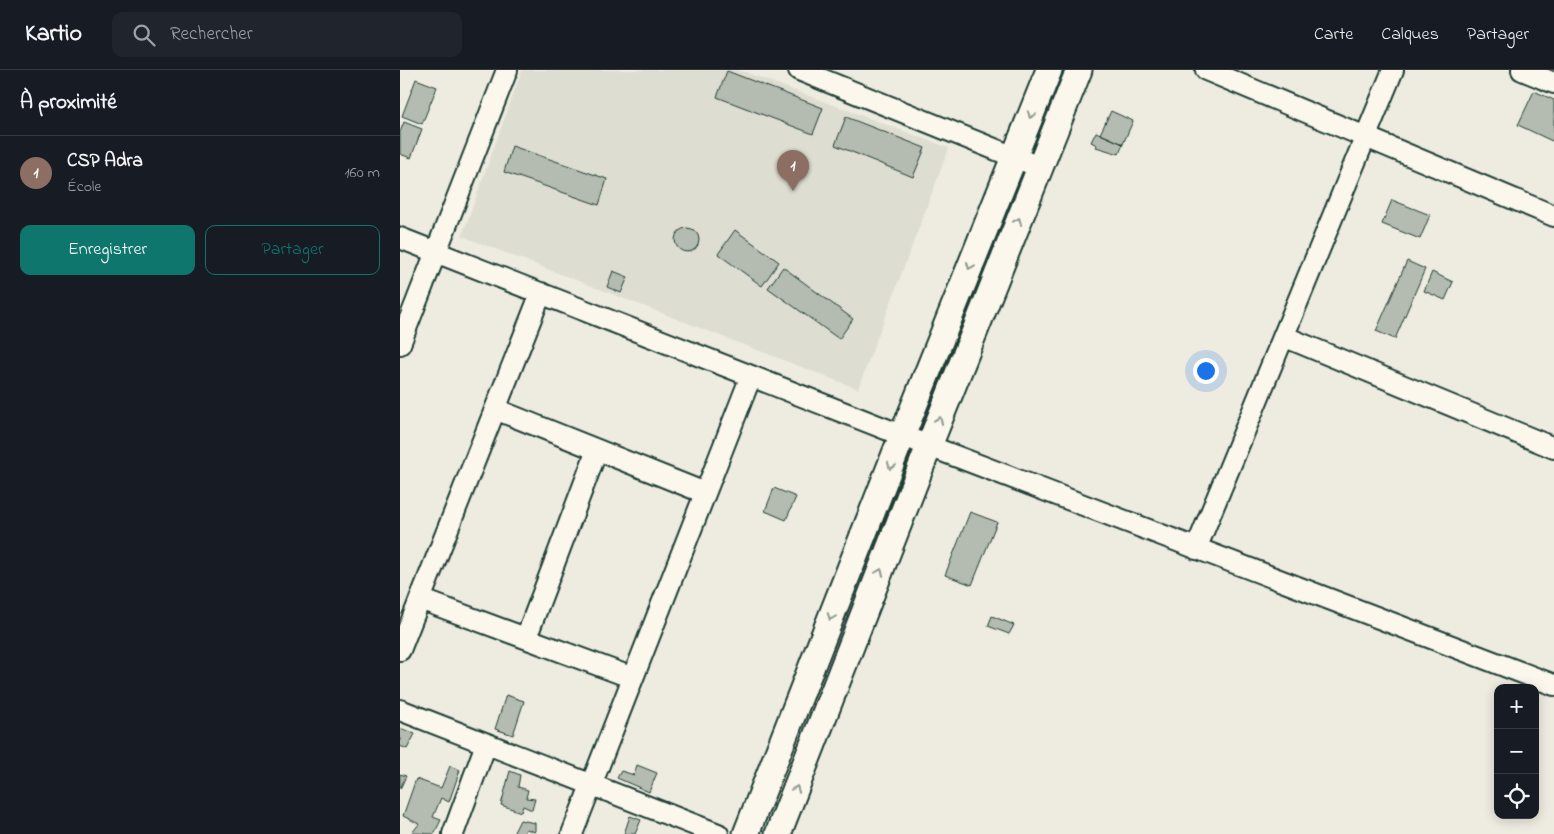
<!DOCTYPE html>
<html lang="fr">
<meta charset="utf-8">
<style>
body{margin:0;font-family:"Indie Flower",sans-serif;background:#20242c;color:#f1f3f6}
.controls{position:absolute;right:15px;bottom:15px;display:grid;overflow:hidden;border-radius:10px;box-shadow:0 2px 12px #0003}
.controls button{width:45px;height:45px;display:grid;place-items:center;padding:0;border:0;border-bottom:1px solid #363941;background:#171b24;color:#f1f3f6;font:25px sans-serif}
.you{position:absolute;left:805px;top:300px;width:18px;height:18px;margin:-12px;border:4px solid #fff;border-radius:50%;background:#1a73e8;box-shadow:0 0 0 8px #1a73e833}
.badge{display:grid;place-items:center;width:32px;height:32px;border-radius:50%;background:#0f766e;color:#fff;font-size:16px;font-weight:700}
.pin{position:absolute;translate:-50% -41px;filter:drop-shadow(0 1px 2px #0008)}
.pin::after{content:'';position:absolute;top:26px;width:18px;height:15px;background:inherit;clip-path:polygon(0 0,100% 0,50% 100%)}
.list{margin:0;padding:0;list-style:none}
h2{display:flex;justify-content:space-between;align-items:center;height:65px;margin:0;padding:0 20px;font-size:21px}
h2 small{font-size:16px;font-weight:400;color:#9ea1a6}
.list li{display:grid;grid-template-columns:32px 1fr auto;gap:15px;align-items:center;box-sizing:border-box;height:75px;padding:0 20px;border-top:1px solid #363941}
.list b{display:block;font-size:19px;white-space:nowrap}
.list p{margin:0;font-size:16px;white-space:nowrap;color:#9ea1a6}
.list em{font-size:16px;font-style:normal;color:#9ea1a6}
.actions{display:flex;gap:10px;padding:15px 20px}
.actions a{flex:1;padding:11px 0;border:1px solid #0f766e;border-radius:10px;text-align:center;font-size:18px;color:#0f766e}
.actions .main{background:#0f766e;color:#fff}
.icon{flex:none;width:28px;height:28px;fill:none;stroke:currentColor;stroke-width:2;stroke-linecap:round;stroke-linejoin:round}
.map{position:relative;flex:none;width:1154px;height:764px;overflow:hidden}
header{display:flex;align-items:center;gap:30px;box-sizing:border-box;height:70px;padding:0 25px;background:#171b24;border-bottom:1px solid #363941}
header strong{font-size:24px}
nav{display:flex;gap:28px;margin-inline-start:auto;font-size:18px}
.search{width:350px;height:45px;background:#20242c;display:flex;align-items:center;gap:12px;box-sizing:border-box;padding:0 18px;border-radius:10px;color:#9ea1a6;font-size:19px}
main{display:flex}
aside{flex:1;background:#171b24}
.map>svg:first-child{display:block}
.built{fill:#ddddd2}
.building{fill:#b4bbb0;stroke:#1f3d34}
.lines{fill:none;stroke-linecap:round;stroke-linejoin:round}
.minor-casing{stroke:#1f3d34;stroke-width:24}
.major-casing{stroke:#1f3d34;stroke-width:29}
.minor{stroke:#fbf7ec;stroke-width:20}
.major{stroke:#fbf7ec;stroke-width:25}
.oneway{stroke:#8d9a90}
</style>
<header>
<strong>Kartio</strong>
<div class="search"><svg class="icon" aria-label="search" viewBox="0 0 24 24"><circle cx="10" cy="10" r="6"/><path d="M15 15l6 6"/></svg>Rechercher</div>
<nav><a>Carte</a><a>Calques</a><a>Partager</a></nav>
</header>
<main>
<aside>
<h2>À proximité<small></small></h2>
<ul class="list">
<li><span class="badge" style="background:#8d6e63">1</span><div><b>CSP Adra</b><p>École</p></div><em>160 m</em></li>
</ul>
<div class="actions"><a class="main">Enregistrer</a><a>Partager</a></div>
</aside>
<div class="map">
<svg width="1154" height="764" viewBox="0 0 1154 764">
<rect width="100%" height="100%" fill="#eeece1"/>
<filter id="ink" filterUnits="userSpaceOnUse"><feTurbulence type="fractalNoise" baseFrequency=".02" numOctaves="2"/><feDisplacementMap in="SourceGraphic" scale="10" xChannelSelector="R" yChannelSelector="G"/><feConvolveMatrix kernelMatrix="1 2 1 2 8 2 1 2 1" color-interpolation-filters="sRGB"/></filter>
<g filter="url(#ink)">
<path class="built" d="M122,0H339L549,78L458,319L62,166Z"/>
<path class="building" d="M327,1L423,38L413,64L317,27Z
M16,9L37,17L22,54L2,46Z
M1134,21L1154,30V68L1152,71L1118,55Z
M711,41L733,51L723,74L700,64Z
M446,47L525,78L513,107L435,75Z
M4,52L22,59L11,88L0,84V62Z
M696,62L723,74L719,84L696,77L697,75L691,72Z
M112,76L207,109L199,135L104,102Z
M992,130L1030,145L1020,169L982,154Z
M275 170a12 12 0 1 1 24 0a12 12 0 1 1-24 0Z
M335,160L379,192L362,216L318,184Z
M1007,191L1025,199L995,269L976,261Z
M383,197L453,249L439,269L368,218Z
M213,201L228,207L221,223L207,217Z
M1032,202L1053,212L1045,230L1024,221Z
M374,418L396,427L386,450L365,441Z
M570,442L597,452L572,515L545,505Z
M592,546L614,555L609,564L588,556Z
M106,625L124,631L113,665L95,659Z
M0,658L15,664L7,679L0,676Z
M237,695L257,703L249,722L217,708L221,701L234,705Z
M50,696L60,700L49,732L41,728L33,747L41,750L34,764L12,763L19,754L3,746L16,709L41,718Z
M110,701L120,705L118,717L128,720L126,728L135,729L132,740L123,736L121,742L101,735Z
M0,704L6,706L0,719Z
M230,746L241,750L235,764H224Z
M120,750L135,753V762L126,759L124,764H113Z"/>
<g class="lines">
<g class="minor-casing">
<path id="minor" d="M399,0L639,97
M806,0L1154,146
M1122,0L1154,13
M0,168L529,376L1154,615
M883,266L1154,378
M0,274L107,0
M95,339L305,423
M796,479L993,0
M20,529L233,608
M126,568L197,380
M0,580L141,223
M0,640L318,764
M53,764L86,674
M172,764L351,306"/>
</g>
<g class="major-casing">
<path id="major" d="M346,764L502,366L649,0
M378,764L529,376L679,0"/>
</g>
<use href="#minor" class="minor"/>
<use href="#major" class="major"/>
</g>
<defs><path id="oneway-chevron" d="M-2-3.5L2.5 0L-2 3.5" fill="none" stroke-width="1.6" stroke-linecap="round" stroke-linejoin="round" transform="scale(1.25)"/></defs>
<g class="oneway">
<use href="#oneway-chevron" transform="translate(631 45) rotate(112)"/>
<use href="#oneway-chevron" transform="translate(618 151) rotate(-68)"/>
<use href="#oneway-chevron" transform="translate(570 196) rotate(112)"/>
<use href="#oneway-chevron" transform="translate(539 350) rotate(-68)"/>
<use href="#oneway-chevron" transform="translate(491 396) rotate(111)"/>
<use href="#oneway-chevron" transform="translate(480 502) rotate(-69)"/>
<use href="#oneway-chevron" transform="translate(431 547) rotate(111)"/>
<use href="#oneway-chevron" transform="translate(396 719) rotate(-69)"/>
</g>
</g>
</svg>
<div class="controls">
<button>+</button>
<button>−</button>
<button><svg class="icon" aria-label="locate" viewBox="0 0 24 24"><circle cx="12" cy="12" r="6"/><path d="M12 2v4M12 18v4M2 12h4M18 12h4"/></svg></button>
</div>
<div class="you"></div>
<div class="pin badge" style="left:393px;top:121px;background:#8d6e63">1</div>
</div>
</main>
